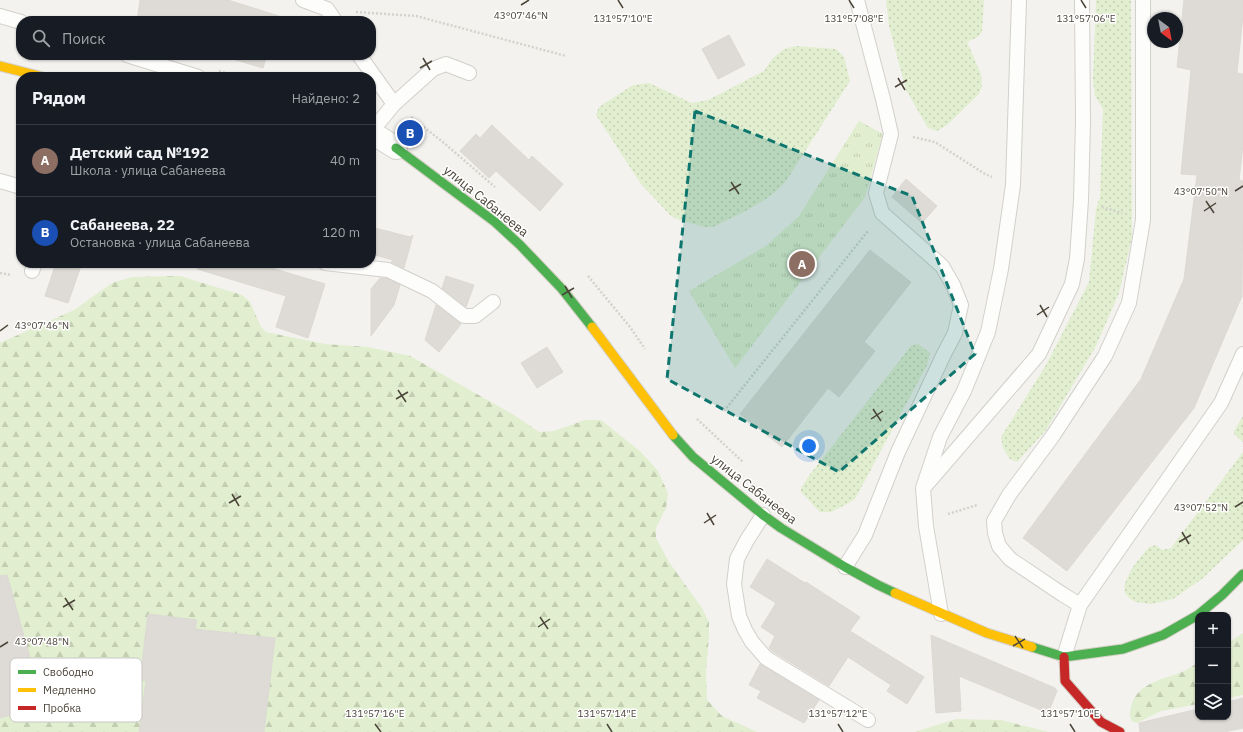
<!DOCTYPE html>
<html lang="ru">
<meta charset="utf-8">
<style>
body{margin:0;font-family:"IBM Plex Sans",sans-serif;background:#242831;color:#f1f3f6}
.controls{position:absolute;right:12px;bottom:12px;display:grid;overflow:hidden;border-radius:8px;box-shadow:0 1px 3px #0004}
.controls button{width:36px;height:36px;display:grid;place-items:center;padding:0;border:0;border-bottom:1px solid #363941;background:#171b24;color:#f1f3f6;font:20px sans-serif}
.compass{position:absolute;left:1147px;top:12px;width:36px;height:36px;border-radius:50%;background:#171b24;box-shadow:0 1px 3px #0004;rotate:148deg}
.you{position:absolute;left:809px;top:446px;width:14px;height:14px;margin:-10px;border:3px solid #fff;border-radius:50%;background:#1a73e8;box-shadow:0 0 0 6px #1a73e833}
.badge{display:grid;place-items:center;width:26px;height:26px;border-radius:50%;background:#868178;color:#fff;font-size:13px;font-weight:700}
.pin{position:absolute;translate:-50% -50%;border:2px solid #fff;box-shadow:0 1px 4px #0006}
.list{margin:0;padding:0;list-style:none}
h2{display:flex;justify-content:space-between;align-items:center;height:52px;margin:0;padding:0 16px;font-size:17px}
h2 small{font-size:13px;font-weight:400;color:#9ea1a6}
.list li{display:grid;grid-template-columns:26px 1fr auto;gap:12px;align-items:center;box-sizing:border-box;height:72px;padding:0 16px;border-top:1px solid #363941}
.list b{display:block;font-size:15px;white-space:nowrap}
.list p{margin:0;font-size:13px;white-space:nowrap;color:#9ea1a6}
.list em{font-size:13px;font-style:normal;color:#9ea1a6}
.icon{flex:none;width:22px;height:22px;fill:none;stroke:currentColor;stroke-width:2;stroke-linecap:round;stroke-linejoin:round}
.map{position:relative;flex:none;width:1243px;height:732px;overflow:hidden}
.search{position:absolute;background:#171b24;box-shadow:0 1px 3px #0004;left:16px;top:16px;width:360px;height:44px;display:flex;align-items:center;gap:10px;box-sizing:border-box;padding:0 14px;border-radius:16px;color:#9ea1a6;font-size:15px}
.panel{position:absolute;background:#171b24;box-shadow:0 1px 3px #0004;left:16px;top:72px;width:360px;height:196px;border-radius:16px}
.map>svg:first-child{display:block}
.grass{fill:url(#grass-dots)}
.forest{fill:url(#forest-firs)}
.park{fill:url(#park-tufts)}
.building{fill:#dedbd6;stroke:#dcd9d4}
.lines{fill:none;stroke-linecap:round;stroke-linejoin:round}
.lane-casing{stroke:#d2d0cb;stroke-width:16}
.street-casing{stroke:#d2d0cb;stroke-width:24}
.fast-casing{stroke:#d3cfc5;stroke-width:11}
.slow-casing{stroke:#d3cfc5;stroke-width:11}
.jam-casing{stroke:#d3cfc5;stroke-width:11}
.path{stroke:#d3d2cc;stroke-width:2.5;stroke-dasharray:2 2;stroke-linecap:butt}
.lane{stroke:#fdfdfc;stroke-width:14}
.street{stroke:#fdfdfc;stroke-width:22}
.fast{stroke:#4caf50;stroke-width:9}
.slow{stroke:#ffc107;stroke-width:9}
.jam{stroke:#c62828;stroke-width:9}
.marked{fill:#0f766e;fill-opacity:0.2;stroke:#0f766e;stroke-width:3;stroke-dasharray:8 5;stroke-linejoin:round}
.ticks{fill:none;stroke:#4b4439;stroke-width:1.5}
.labels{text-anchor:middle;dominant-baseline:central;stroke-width:3;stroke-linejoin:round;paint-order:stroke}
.street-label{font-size:13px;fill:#4b4439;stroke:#fff}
.key{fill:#fff;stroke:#c9c7c4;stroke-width:1}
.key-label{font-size:11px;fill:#4b4439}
.ticks-label{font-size:10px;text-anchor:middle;fill:#4b4439;stroke:#fff;stroke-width:3;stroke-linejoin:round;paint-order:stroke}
</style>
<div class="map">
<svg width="1243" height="732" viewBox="0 0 1243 732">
<defs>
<pattern id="grass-dots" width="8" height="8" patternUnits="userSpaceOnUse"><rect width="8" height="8" fill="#e1eecf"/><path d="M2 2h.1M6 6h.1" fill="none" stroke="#c3cdb2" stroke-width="1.8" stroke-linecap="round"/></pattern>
<pattern id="forest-firs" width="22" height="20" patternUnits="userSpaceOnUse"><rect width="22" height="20" fill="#e1eecf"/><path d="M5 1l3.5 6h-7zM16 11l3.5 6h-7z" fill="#c3cdb2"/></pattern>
<pattern id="park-tufts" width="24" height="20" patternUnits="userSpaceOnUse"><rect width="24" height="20" fill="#e1eecf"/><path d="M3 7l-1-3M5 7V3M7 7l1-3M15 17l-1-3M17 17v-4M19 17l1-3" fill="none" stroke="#c3cdb2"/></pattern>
</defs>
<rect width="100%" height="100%" fill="#f4f2ee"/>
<path class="grass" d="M886,0H984L982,32L978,37L967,42L981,74L982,85L979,94L947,125L937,131L928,128L906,90L889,26Z
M1096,0H1131L1132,237L1119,293L1096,346L1046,430L1017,462L1010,459L1003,448L1001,437L1046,365L1089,282L1096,209L1100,197L1103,109L1095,96L1093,80Z
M796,46L836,49L844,57L850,81L786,181C767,203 739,214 713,227H705L679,220L671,216L641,184L596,115L599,107L633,85L649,83L692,103L708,100L764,71L772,59L784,49Z
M918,344L930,353L927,365L855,499L845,505L831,512H820L801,492V488L808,477L911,346Z
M1243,416V442L1234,434V431Z
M1243,452V540L1202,579L1173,599L1151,604L1136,602L1130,599L1125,593L1124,586L1130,572L1135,564L1149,547L1156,545L1162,550L1171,548Z"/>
<path class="forest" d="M180,276L242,295L250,302L261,327L266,332L325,344L368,347L410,356L514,415L539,432L554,431L585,420H601L641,452L658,471L668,493L666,508L656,528V538L669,562L702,608L709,622V636L706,671L707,700L722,716L757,732H0V343L74,310L112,283L132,277Z
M1243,633V695L1228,698V643Z
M1198,663V704L1161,711L1137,723L1132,721C1129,716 1130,713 1131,707C1136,684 1161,680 1179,673C1186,671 1192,666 1198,663Z
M956,719L1001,720L1049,732H915Z"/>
<path class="park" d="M859,121L883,134L865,197L735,368L689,291L766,246L799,216Z"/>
<path class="building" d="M140,0H228L279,16L277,21H137Z
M1184,0H1243V15L1237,73L1243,74V145L1239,180L1243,181L1242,296L1194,408L1067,571L1023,538L1141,379L1184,279L1197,175L1181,174L1191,70L1177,67Z
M729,35L745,65L718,79L702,49Z
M219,55H267L263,68Z
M492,125L529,160L532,156L563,184L540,211L496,171L489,178L460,151L476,134L480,138Z
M906,179L937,206L922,223L892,197Z
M371,227L410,237L413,235L404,268L391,262L393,260L371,254Z
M870,250L911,282L864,342L875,351L839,397L828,388L782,447L740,414Z
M56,263H82L68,303L45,296Z
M198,263H255L325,284L308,338L276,327L286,296L197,269Z
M446,276L474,285L466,307L442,288Z
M380,278H386L400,285L394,305L371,336V289Z
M436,305L461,324L439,352L425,340Z
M547,347L563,372L537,388L521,363Z
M767,559L805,583L806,582L860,617L850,631L924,677L907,704L887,691L891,685L848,657L829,686L772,651L769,648L775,636L761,627L776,603L750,587Z
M7,575L31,661L36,660L48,705L0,718V576Z
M148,614L197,620L195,629L275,638L264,732H139L146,681L140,680Z
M931,635L1055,688L1057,691L1048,713L959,676L961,711L936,713Z
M760,664L819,700L804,723L757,698L761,691L749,685Z
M1243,698V728L1224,732H1140L1139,723L1198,709V717H1228V702Z"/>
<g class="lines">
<g class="lane-casing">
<path id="lane" d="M303,0L327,9L335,21
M0,16L21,22
M127,55L198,77
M359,55L394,104L371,132
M394,104L433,69L446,64L469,73
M0,181L21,187
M325,263L388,270L432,291L464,316H475L493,302
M32,271L35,263
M926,485L1039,354L1072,284L1077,259L1081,200L1083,122L1082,0
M763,515L747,540L737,559L734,584L739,616L745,630L752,642L766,658L868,720
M845,567L865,535L898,452L944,354L955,333L961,305L953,285L942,266L882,213L876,193L891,134L883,99L857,0
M1080,605L1062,594L1010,559L999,546L995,533L994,521L1009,495L1052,437L1105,356L1129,303L1143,220V0
M941,614L926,526L923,488L940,437L964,391L988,332L1001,269L1013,185L1019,0
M1064,657L1080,605L1221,403L1243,354"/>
</g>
<g class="street-casing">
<path id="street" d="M371,132L396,148"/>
</g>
<g class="fast-casing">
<path id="fast" d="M396,148L495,222L520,245L562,289L592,327
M673,435L693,457L763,515L781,528L845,567L878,585L895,593
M1032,647L1064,657L1123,649L1163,635L1198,615L1222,595L1243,574"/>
</g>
<g class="slow-casing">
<path id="slow" d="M0,66L43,77
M592,327L673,435
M895,593L987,633L1032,647"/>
</g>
<g class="jam-casing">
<path id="jam" d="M1064,657L1065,681L1101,722L1120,732"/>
</g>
<path class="path" d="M356,12L416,16L566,56
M43,17L56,21
M219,71L239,77
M411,117L444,143L495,187
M913,137L935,142L985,174L992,177
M1102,207L1122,213
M0,273L11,275
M588,276L630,327L645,349
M724,411L868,231
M697,419L743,462
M948,514L977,505"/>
<use href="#lane" class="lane"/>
<use href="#street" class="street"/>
<use href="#fast" class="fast"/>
<use href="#slow" class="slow"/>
<use href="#jam" class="jam"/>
</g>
<path class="marked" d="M695,111L912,196L975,354L839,472L667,379Z"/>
<path class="ticks" d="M618,0L623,8M849,0L854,8M1081,0L1086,8M521,5L529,0M423,58L430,70M420,68L432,61M898,78L905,90M895,87L907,80M731,182L739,194M729,191L741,184M1235,191L1243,186M1206,201L1214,213M1204,211L1216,203M565,286L572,298M562,295L574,288M1040,305L1047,317M1037,315L1049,307M0,331L8,325M398,390L406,402M396,399L408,392M873,409L881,421M871,419L883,411M232,494L239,506M229,503L241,496M1235,507L1243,502M707,513L714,525M704,523L716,515M1182,532L1189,544M1179,542L1191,535M65,598L73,610M63,607L75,600M540,617L548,629M538,627L550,619M1015,636L1023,648M1013,646L1025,639M0,647L8,642M375,724L381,732M607,724L612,732M838,724L843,732M1070,724L1075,732"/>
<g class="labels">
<g class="street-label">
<text transform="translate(486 201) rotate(39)">улица Сабанеева</text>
<text transform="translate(754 489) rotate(38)">улица Сабанеева</text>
</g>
</g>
<rect x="10" y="658" width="132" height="64" rx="6" class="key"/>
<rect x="18" y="670" width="18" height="4" fill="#4caf50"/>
<rect x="18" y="688" width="18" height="4" fill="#ffc107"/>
<rect x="18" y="706" width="18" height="4" fill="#c62828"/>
<g class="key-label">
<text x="43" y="676">Свободно</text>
<text x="43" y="694">Медленно</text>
<text x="43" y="712">Пробка</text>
</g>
<g class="ticks-label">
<text x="521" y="19">43°07'46"N</text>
<text x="623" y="22">131°57'10"E</text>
<text x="854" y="22">131°57'08"E</text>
<text x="1086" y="22">131°57'06"E</text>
<text x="1201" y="195">43°07'50"N</text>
<text x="42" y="329">43°07'46"N</text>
<text x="1201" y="511">43°07'52"N</text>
<text x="42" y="645">43°07'48"N</text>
<text x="375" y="717">131°57'16"E</text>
<text x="607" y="717">131°57'14"E</text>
<text x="838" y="717">131°57'12"E</text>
<text x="1070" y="717">131°57'10"E</text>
</g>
</svg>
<div class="controls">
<button>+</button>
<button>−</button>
<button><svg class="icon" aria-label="layers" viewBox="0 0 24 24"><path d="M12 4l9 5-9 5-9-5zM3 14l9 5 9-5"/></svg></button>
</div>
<svg class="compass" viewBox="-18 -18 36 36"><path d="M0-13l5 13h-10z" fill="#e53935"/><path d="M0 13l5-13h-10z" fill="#9ea1a6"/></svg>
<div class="you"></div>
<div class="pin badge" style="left:802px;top:264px;background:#8d6e63">A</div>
<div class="pin badge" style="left:410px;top:133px;background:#1a4fb4">B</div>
<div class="search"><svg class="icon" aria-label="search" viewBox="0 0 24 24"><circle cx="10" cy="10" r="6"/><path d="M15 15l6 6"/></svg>Поиск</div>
<section class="panel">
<h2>Рядом<small>Найдено: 2</small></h2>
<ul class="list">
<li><span class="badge" style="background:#8d6e63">A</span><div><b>Детский сад №192</b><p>Школа · улица Сабанеева</p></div><em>40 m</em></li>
<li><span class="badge" style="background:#1a4fb4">B</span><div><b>Сабанеева, 22</b><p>Остановка · улица Сабанеева</p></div><em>120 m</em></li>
</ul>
</section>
</div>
